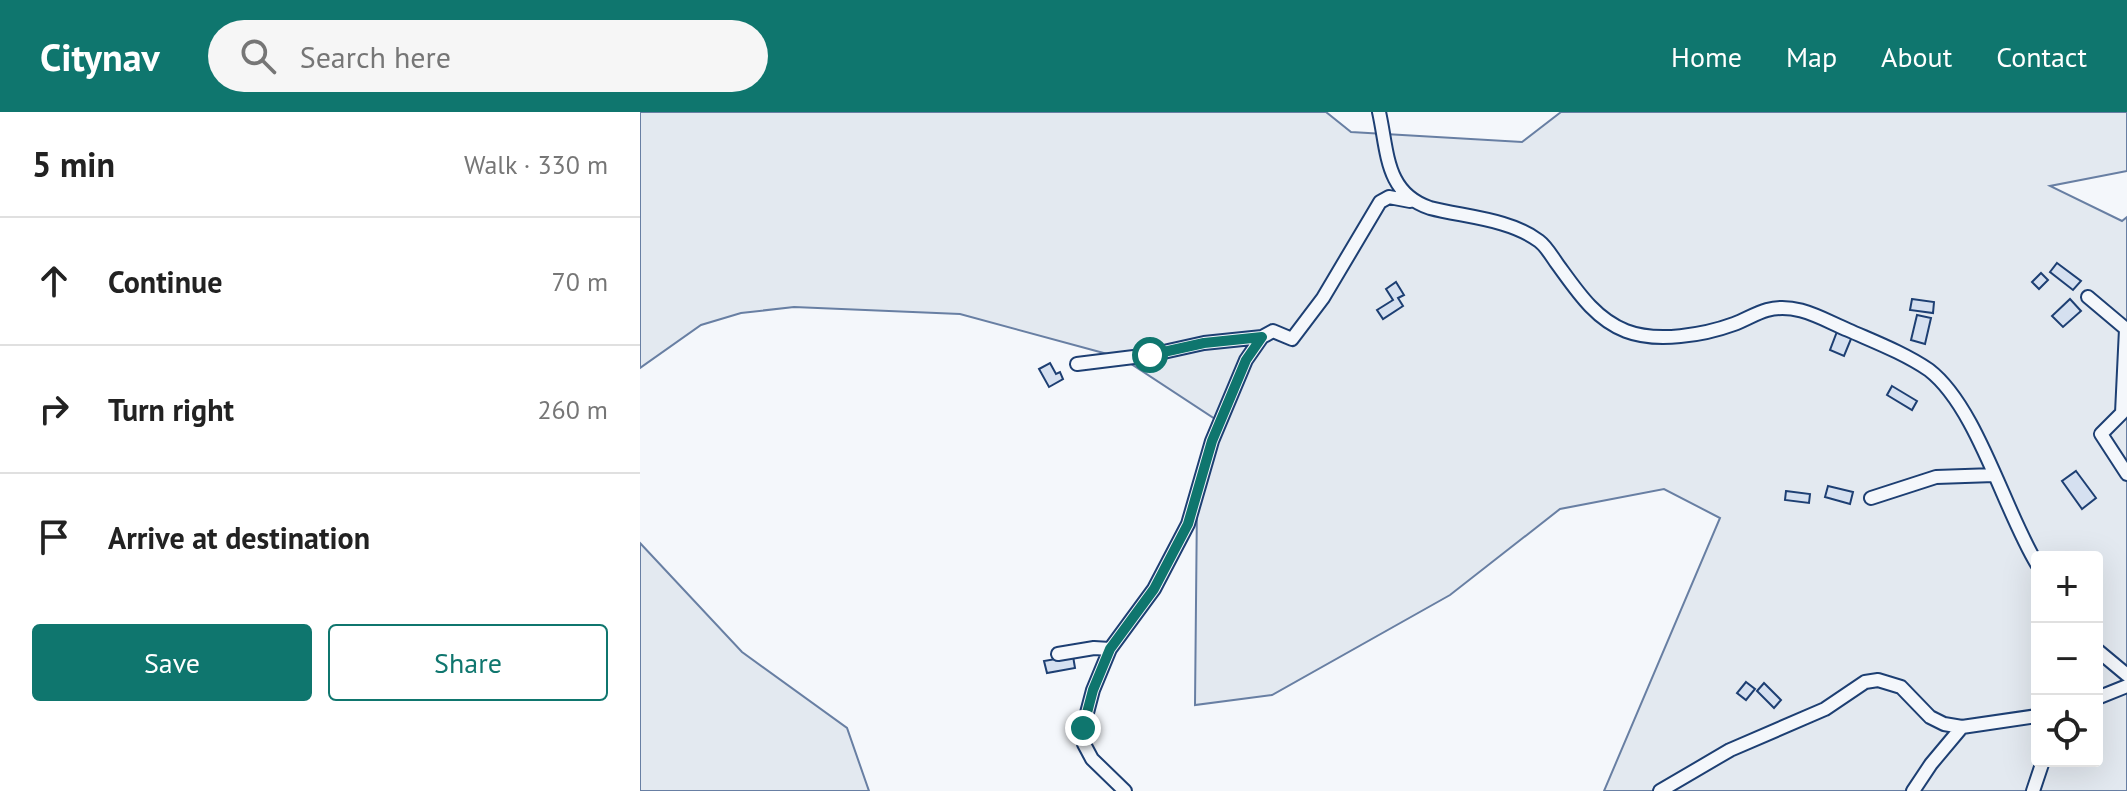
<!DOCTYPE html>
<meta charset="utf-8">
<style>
body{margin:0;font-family:"PT Sans",sans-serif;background:#f6f6f6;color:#222}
.controls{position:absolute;right:24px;bottom:24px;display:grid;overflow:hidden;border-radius:8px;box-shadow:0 8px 32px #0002}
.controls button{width:72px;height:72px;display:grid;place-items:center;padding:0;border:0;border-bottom:2px solid #e0e0e0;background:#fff;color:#222;font:40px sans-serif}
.stop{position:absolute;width:24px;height:24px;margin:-18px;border:6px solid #0f766e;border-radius:50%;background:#fff}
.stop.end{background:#0f766e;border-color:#fff;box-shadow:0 2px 8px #0008}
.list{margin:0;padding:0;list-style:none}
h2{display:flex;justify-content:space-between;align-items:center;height:104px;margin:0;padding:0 32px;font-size:34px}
h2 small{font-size:26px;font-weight:400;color:#767676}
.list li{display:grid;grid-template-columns:52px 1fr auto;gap:24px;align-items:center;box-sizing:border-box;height:128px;padding:0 32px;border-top:2px solid #e0e0e0}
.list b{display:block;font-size:30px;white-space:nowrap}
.list em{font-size:26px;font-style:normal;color:#767676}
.actions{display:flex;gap:16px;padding:24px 32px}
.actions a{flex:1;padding:18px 0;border:2px solid #0f766e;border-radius:8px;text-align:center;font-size:28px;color:#0f766e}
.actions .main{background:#0f766e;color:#fff}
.icon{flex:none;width:44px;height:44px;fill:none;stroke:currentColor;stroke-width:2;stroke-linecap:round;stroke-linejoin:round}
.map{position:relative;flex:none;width:1487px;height:679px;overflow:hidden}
header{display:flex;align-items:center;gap:48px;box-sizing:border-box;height:112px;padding:0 40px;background:#0f766e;color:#fff}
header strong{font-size:38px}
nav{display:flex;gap:44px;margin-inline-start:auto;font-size:28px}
.search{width:560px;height:72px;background:#f6f6f6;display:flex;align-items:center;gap:20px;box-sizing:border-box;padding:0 28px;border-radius:44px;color:#767676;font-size:30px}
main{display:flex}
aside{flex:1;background:#fff}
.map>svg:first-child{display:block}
.green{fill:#e3e9f0;stroke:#687fa3;stroke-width:2;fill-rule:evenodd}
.building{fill:#d5e0f0;stroke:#1d3f73;stroke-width:2}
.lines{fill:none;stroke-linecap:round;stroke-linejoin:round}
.minor-casing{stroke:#1d3f73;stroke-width:16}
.minor{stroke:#f4f7fb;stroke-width:12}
.route{stroke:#0f766e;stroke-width:10}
</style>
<header>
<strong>Citynav</strong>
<div class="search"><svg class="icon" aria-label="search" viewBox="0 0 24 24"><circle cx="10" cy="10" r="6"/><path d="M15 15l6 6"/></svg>Search here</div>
<nav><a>Home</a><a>Map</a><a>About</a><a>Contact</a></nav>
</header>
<main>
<aside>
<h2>5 min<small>Walk · 330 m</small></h2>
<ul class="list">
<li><svg class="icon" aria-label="ahead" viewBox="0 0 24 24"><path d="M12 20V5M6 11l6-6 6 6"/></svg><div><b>Continue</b></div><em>70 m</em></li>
<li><svg class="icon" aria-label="right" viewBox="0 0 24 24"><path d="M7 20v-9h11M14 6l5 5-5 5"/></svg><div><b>Turn right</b></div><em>260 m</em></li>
<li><svg class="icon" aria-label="arrive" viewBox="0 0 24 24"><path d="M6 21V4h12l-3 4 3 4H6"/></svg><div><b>Arrive at destination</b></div></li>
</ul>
<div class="actions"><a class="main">Save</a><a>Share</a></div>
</aside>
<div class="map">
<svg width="1487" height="679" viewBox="0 0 1487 679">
<rect width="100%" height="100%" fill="#f4f7fb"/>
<path class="green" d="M0,0H686L711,20L882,30L921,0H1487V59L1410,74L1482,109L1487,105V679H964L1080,406L1024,377L920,397L810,483L632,583L555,593L557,389L581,311L482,246L320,202L154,195L101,201L61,213L0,256ZM1397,445H1457V649H1397Z
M0,431L102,540L207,616L229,679H0Z"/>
<path class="building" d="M1417,151L1441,169L1433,178L1410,160Z
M1401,161L1408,168L1399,177L1392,170Z
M756,170L764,183L758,186L763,194L743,207L737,198L753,188L746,177Z
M1272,187L1294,190L1293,201L1270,198Z
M1430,187L1441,199L1423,215L1412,204Z
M1277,203L1291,206L1285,232L1271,228Z
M1198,217L1213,222L1204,244L1190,238Z
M410,251L416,262L420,260L423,267L409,275L399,257Z
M1252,274L1277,289L1272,298L1247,283Z
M1436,359L1456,386L1442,397L1422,369Z
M1188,374L1213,380L1210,392L1185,385Z
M1146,379L1170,382L1169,391L1145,388Z
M433,544L435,556L407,561L404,549Z
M1106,570L1115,577L1106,588L1097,581Z
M1124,571L1141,588L1134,596L1117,579Z"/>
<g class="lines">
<g class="minor-casing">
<path id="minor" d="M739,0C748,40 745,81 790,96C825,105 870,107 899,129C907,135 912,145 918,153C937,179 955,207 986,219C1017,231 1064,223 1094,212C1105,208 1116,201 1127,198C1156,190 1182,207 1208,218C1235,230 1264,241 1289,258C1337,295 1364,398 1397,452
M1448,185L1486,217L1482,301L1461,322L1487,362
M437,252L510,243L564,231L622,225L633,219L652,227L683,186L740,90L749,85L770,89
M1231,386L1296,365L1354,363
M1457,538L1487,563
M418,542L454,536L470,537
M1457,586L1487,574
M485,679L452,647L444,632L443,616L453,578L470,537L514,477L548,412L572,329L606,248L622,225
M1020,679L1090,638L1185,597L1225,570L1238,568L1261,575L1290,605L1304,612L1322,615L1397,604
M1273,679L1291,652L1322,615
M1393,679L1403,649"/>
</g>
<use href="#minor" class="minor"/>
</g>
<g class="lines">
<path class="route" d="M443,616L453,578L470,537L514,477L548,412L572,329L606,248L622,225L564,231L510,243"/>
</g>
</svg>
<div class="controls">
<button>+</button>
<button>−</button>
<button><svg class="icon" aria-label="locate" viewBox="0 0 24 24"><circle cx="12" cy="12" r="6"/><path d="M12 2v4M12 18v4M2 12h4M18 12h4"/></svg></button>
</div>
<div class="stop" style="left:510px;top:243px"></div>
<div class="stop end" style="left:443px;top:616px"></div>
</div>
</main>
